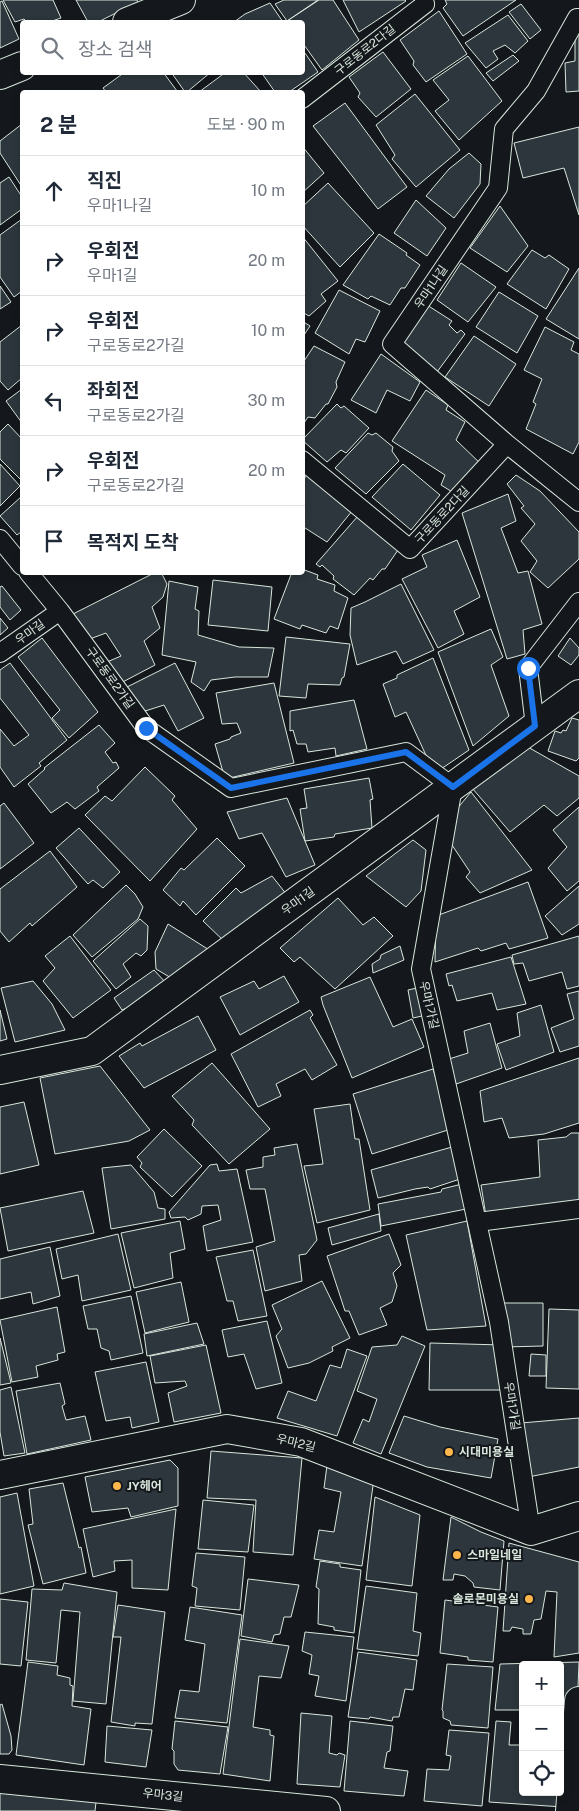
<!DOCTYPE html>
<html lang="ko">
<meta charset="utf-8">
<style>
body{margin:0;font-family:"Public Sans","Noto Sans KR",sans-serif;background:#f6f6f7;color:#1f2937}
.controls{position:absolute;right:15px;bottom:15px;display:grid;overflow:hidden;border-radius:5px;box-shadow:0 2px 8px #0003}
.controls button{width:45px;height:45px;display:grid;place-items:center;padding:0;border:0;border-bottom:1px solid #e0e1e3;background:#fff;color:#1f2937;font:25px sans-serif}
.stop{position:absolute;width:15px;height:15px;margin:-11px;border:4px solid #1a73e8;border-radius:50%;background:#fff}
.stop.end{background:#1a73e8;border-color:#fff;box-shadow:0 1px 5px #0008}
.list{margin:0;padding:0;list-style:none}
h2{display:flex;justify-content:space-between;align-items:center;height:65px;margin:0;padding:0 20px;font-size:21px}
h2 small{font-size:16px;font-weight:400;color:#747a83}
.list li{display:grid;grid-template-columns:32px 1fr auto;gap:15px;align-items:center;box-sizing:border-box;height:70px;padding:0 20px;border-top:1px solid #e0e1e3}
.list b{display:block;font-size:19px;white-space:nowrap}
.list p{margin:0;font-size:16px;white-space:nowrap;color:#747a83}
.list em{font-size:16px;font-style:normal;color:#747a83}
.icon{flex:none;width:28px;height:28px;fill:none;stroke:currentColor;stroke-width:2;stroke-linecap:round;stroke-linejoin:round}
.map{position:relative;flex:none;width:579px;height:1811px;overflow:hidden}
.search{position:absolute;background:#fff;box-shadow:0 2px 8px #0003;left:20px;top:20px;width:285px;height:55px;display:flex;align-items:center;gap:12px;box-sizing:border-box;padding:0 18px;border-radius:5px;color:#747a83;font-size:19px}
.panel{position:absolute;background:#fff;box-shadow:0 2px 8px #0003;left:20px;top:90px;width:285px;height:485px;border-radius:5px}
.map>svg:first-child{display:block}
.building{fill:#2c363c;stroke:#d8e6dc}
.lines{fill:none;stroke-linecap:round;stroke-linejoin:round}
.service-casing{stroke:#d8e6dc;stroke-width:20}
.minor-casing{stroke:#d8e6dc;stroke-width:30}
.service{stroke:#14181c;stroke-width:18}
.minor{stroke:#14181c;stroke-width:28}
.route{stroke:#1a73e8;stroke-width:6}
.poi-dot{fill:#ffb74d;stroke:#14181c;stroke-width:2}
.labels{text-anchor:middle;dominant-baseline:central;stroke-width:4;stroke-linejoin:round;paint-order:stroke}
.street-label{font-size:12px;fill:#d8e6dc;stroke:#14181c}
.poi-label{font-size:12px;font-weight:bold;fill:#d8e6dc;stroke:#14181c;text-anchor:start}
</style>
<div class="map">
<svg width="579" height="1811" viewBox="0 0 579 1811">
<rect width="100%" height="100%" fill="#14181c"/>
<path class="building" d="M3,0H53L61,18L49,22H27L24,19L15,22Z
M76,0H137L138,2L98,22H88Z
M284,0H318L287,21L275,4Z
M319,0H333L359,40L322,70L302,42V22H289L287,21Z
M343,0H405L406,1L359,32Z
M445,0H516L463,36L443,8L447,4Z
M2,1L19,39L0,48V2Z
M270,3L283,22H234L245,14Z
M521,4L541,30L530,39L509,12Z
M439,11L467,54L426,82L413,65L414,61L400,40Z
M508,15L528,41L515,53L505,45L493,51L498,59L486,68L465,43Z
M579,31V91L566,92L565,63L575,61V32Z
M383,52L411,89L376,117L358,97L360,93L349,77Z
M305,53L318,72L289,92H275L261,72H302V54Z
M513,55L519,61L493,81L486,73Z
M468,56L502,101L459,140L435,111L449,100L433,80Z
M125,72H163L177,91L175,92H106L103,88Z
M171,72H211L187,92H185Z
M226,72H243L261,92H199Z
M415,94L460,150L416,187L392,159L395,155L376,125Z
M345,103L407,187L378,209L313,126Z
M22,124V187L0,153V141Z
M579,127V215L564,168L523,178L514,143Z
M302,146L324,173L302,193Z
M469,153L481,164L480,184L454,218L426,196L449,169Z
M9,177L22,197V209L0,225V183Z
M328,183L374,233L340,267L302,225V207Z
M416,200L446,228L427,256L394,233Z
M500,206L528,246L507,272L470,248Z
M22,219V291L14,297L0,277V235Z
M379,234L407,253L406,255L420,265L405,288H401L390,305L371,296L368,299L343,285Z
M302,236L338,281L321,294L326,301L309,316L302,312Z
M532,250L545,258L549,255L569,269L546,309L507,284Z
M461,263L496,287L468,322L437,300Z
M579,268V339L546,319Z
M0,286L11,302L0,309Z
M339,290L380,311L365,342L356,339L349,354L315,333Z
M499,292L538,316L517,353L476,327Z
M427,305L452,321L449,325L457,333L461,330L465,334L437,372L408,351L401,339Z
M302,321L310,326L302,338Z
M22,325V378L8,390L0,381V342Z
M545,327L574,342L571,350L579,354V442L573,454L526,429L536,404L533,402L542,379L524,370Z
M474,336L516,364L489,406L445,377Z
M314,346L345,362L336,382L337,387L328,404H326L315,418L308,417L302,426V364Z
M381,354L420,382L410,401L387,390L376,413L351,400Z
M22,389V423L6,401Z
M426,390L448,405L446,410L465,422L456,440L484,467L454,493L441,485L445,475L392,441Z
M337,404L341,408L344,406L369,428L346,453L341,450L327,462L302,440Z
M8,424L22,439V481L0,459V432Z
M368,433L372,435L376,433L393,447L392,451L399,461L366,494L335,468Z
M0,464L20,486L0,506Z
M403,464L440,495L411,530L372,497Z
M308,474L352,511L327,542L302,526V481Z
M516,475L540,491L579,532V559L548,588L530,572L537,561L521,541L535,524L521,508L524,506L507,484Z
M508,494L516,521L501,528L518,573L528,571L542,624L523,630L525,654L507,659L462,513Z
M22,496V534L21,532L17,535L0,516Z
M358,516L398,550L385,569H382L373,580L370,578L354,595L333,579L334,576L322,565L320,567L316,564Z
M457,540L480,597L454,611L464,634L438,648L402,579L427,567L422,555Z
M302,569L318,575L317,579L335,585L334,591L348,598L338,629L330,626L326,633L302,625L300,629L274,619L292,572H302Z
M156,572H161L167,584L163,597L152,607L160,628L144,641L155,665L119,684L107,662L121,656L106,633L87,640L71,615Z
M213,580L272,587L268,631L208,625Z
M169,581L198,587L195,609L199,611L198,635L239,647L274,648L268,677H235L211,680L204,691L191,682L196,662L162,655Z
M401,584L434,650L403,664L396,651L357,665L350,635L351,608L365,602Z
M2,586L21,610L10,620L0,607V587Z
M0,618L8,628L0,635Z
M491,629L503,657L491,665L509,716L473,746L438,652Z
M286,637L350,644L344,677L342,678L340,685L308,684L306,698L279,696Z
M42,638L98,712L69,738L52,718L60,710L18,657Z
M570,638L579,648V655L571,665L558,656Z
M433,658L469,750L441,769L430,764L406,712L395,717L383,684L397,678V675Z
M10,663L67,740L39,763L41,766L14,787L0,767V729L14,746L29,735L0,698V670Z
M175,663L204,718L178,731L164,705L142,712L127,687Z
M274,683L294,763L225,779L215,744L230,739L231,737L241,733L237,723L222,724L216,693Z
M354,700L367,749L336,756L335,748L308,752L306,744H297L293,730L290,731V711Z
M572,718L579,720V758L576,761L548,751L555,731L561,733L563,730L566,731Z
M99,725L115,743L105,752L113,763L116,762L119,768L97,787L99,791L75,809L67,802L51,813L28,784L45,769L44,768Z
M526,746L579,776V798L557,816L544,805L510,832L472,788Z
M145,767L175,796L172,800L197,829L150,881L85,815L105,796L112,801Z
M369,778L373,799L370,800L372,828L335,834L334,837L305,841L300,809L307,808L304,789Z
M471,792L532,870L480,893L466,877L470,872L452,845L456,810Z
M287,798L315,865L286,877L262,833L239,839L227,812Z
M4,803L34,843L0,869V806Z
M579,807V881L567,891L548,868L567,847L553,830Z
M79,828L120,872L103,888L93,880L88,884L56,848Z
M217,838L245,866L196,915L183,901L180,906L163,890L181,868L184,870Z
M413,840L426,850L421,891L406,907L366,876Z
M50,851L77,887L32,926L30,923L9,942L0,931V889Z
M272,876L287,895L227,944L203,921L236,888L241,893Z
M528,882L548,938L509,949L506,943L481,951L478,948L435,962L436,916Z
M126,885L135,894L143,907L138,919L92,957L73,935Z
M579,886V924L562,935L545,916Z
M338,898L363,925L374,917L393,936L335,989L300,957L294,962L280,948Z
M140,919L148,926L147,950L141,956L136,953L123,964L131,977L116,989L93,961Z
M168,924L214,953L178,982L156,969L155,952Z
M70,936L111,990L73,1018L43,981L55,968L45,956Z
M579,936V986L567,989L562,972L529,981L523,963L514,964L512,955Z
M400,946L404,960L373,973L372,964L380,959L381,955Z
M511,957L526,1004L497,1010L492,993L457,1001L452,985L449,986L446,974Z
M154,970L167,984L156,996L122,1010L114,998Z
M284,976L299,1002L240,1035L220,997L254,981L259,989Z
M370,977L393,1027L412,1019L424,1047L352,1078L323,1005L321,997Z
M33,981L52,1004L65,1030L15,1042L1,988Z
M417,988L422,1016L413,1018L408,990Z
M579,991V1046L560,1052L551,1028L574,1019L567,994Z
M541,1005L554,1052L506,1070L497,1044L520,1036L517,1013Z
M0,1010L7,1039L0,1041Z
M310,1010L313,1015L310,1018L337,1065L312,1080L305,1069L276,1084L281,1096L258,1107L231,1054Z
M198,1016L216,1050L144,1088L119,1056L140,1043L142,1046Z
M490,1023L502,1068L456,1084L449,1059L468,1053L464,1031Z
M579,1058V1123L544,1134L509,1138L502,1118L484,1122L480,1091Z
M212,1063L270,1129L229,1164L192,1125L194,1120L172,1096Z
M100,1066L150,1130L129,1141L55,1154L40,1078Z
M433,1069L451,1129L372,1154L353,1094Z
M24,1102L39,1165L0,1174V1107Z
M350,1104L355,1139H359L370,1210L317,1223L304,1166L323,1164L314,1109Z
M164,1129L202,1166L172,1197L140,1167L142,1163L137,1157Z
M571,1133H579V1203L486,1216L481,1185L540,1177L538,1140L566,1137Z
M297,1144L317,1240L306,1254L299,1255L302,1281L265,1291L256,1247L275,1241L265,1189H250L246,1170L263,1167V1157L275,1155L274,1148Z
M452,1147L460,1179L430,1189L428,1187L415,1189L378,1198L371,1170Z
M217,1164L219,1171L237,1169L253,1242L207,1251L203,1226L221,1220L218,1205L202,1206L201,1214L188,1220L185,1217L171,1218L169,1212L210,1165Z
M131,1165L154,1192L158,1208L165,1209V1219L111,1229L102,1168Z
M466,1183L471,1208L381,1226L378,1204L441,1192L442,1189Z
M83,1191L94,1233L8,1251L0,1208Z
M379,1214L381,1231L332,1245L328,1228Z
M180,1221L185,1249L170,1253L173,1278L134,1288L121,1233Z
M467,1221L486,1326L427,1330L406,1235Z
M118,1234L131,1290L82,1301L78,1275L62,1279L56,1249Z
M389,1234L401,1265L393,1273L397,1286L392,1302L380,1308L387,1325L359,1335L349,1311H345L327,1256Z
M50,1247L60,1296L33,1304L31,1292L0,1299V1259Z
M253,1250L267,1316L238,1321L233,1301H227L216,1257Z
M322,1281L350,1338L332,1347L333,1351L309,1363L288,1368L276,1336L282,1329L272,1305Z
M181,1282L189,1322L145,1333L136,1292Z
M131,1296L143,1353L111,1360L109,1351L101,1348L97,1329H88L83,1306Z
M502,1303H543V1346L504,1347Z
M57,1307L65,1352L57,1354L58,1360L36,1366L38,1377L12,1382L0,1320Z
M549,1309L579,1310V1389L546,1388Z
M267,1321L282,1383L256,1389L244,1354L228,1357L222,1330Z
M197,1323L204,1344L147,1356L144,1334Z
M402,1336L425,1346L381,1454L353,1443L363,1419L369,1422L377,1399L357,1391L372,1347L397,1345Z
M0,1338L11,1383L0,1385Z
M430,1343L502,1345V1390H429Z
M206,1345L221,1413L174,1422L168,1393L187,1386L185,1381L155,1383L150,1356Z
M347,1349L367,1356L337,1436L277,1418L288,1391L316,1401L330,1365L341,1368Z
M531,1354L546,1355V1376H529Z
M146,1362L159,1422L132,1428L130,1417L106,1421L95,1372Z
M60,1383L65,1404L62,1406L66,1420L85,1416L91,1440L27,1454L16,1391Z
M11,1387L25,1453L4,1456L0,1432V1390Z
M404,1416L440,1427L498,1439L491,1478L427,1467L389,1453Z
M579,1418V1467L523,1478L521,1423Z
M211,1451L302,1458L293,1555L253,1552L256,1500L207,1498Z
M328,1458L375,1471L362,1566L314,1559L319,1530L334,1532L341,1492L324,1488Z
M170,1460L178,1468V1506L131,1517L128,1508L92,1512L85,1477Z
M63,1483L79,1548L81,1547L86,1573L43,1584L28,1525L33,1524L29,1489Z
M17,1493L34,1586L0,1594V1497Z
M375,1497L420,1515L412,1586L366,1580Z
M203,1500L254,1505L248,1552L198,1549Z
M176,1509L168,1590L132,1588V1560L114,1561L115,1571L93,1577L83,1529Z
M451,1517L481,1532L504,1541L500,1590L474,1587L473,1583L465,1576L454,1574L453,1580H443Z
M509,1543L579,1562V1653L554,1657L557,1592L546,1591L541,1619L534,1620L531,1634H523V1629L512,1627L510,1631H503Z
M196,1553L245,1557L240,1610L195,1606L197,1588L192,1586Z
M320,1561L340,1564V1567L361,1570L354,1633L334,1630V1627L318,1624L319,1589L316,1587Z
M248,1579L299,1585L291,1617H284L280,1634L274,1635L272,1642L241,1636Z
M64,1583L117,1592L106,1704L73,1701L80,1612L61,1610L56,1663L26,1660L32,1589L62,1590Z
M366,1586L417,1593L413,1631L421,1633L418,1656L357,1649Z
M0,1599L28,1602L21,1666L0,1664Z
M445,1600L498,1607L493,1662L468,1660V1657L440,1653Z
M118,1605L165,1612L152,1724L135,1723V1726L111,1722L121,1637H113Z
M190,1607L242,1615L227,1723L175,1718L180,1690L199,1692L205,1644L185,1640Z
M305,1632L354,1637L346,1701L315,1696L319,1676L309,1674L312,1655L302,1651Z
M240,1639L289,1646L281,1678L259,1676L253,1727L270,1730V1735L274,1736L270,1781L223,1774Z
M358,1652L417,1660L413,1690L405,1689L399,1717H393L392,1721L370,1717L369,1719L348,1717Z
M28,1662L58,1666L57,1675L70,1678V1685L73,1686L72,1706L91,1709L84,1765L16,1755Z
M579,1662L577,1715L560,1716V1665H523V1690H521L520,1710H495L500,1664Z
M447,1664L493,1667L488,1728L451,1725L450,1721L443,1718V1711L442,1710Z
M2,1704L11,1736L12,1750L9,1754H0V1705Z
M301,1713L332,1716L329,1753L337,1755L339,1753L345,1755L340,1787L297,1784Z
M175,1721L228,1727L220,1774L178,1770L174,1764V1751L172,1749Z
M350,1721L393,1726L390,1751L387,1752L384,1768L408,1771L404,1796L344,1791Z
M496,1721L511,1722L509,1745H523V1792H560V1745L574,1746L563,1807L489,1802Z
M107,1726L152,1730L146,1767L105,1762Z
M449,1730L489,1733L482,1806L424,1801L427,1769L449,1770L451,1756L446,1755Z
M0,1793L96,1802L95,1811H0Z"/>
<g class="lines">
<g class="service-casing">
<path id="service" d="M579,18H577L536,91L504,129L498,188L392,344L507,444L579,502
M302,99L425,4L424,0
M302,460L410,549L507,444
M0,539L22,566
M28,572L60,611L146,728L231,788L406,752L453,787L421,969L499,1322L531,1531
M0,653L60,611
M535,726L528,668L579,602
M478,1222L579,1209"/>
</g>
<g class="minor-casing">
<path id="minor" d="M127,22L181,0
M0,75L22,66
M0,1070L92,1051L579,694
M0,1475L227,1429L301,1442L531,1531L579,1516
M0,1779L326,1811
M570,1811L579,1701"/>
</g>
<use href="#service" class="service"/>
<use href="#minor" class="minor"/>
</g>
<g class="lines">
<path class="route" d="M146,728L231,788L406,752L453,787L535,726L528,668"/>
</g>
<g class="poi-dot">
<circle cx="449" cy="1452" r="5"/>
<circle cx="117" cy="1486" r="5"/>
<circle cx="457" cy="1555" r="5"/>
<circle cx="529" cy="1599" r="5"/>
</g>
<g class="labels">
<g class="street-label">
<text transform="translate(365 50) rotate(-38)">구로동로2다길</text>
<text transform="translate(431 287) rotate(-56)">우마1나길</text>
<text transform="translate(442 515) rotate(-47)">구로동로2다길</text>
<text transform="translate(30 632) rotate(-36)">우마길</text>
<text transform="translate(110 678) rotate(54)">구로동로2가길</text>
<text transform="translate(298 901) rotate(-36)">우마1길</text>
<text transform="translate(429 1005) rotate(77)">우마1가길</text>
<text transform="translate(512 1406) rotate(81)">우마1가길</text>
<text transform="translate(296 1443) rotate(14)">우마2길</text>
<text transform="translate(163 1795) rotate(6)">우마3길</text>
</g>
<g class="poi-label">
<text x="459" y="1452">시대미용실</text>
<text x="127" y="1486">JY헤어</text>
<text x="467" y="1555">스마일네일</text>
<text x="519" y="1599" text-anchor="end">솔로몬미용실</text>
</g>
</g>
</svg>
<div class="controls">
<button>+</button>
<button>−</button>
<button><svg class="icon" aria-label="locate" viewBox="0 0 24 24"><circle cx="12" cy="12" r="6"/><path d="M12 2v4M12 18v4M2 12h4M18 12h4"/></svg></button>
</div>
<div class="stop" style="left:528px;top:668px"></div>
<div class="stop end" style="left:146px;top:728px"></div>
<div class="search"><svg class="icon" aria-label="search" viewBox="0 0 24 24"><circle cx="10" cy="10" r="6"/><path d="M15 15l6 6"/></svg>장소 검색</div>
<section class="panel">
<h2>2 분<small>도보 · 90 m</small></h2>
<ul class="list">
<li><svg class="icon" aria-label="ahead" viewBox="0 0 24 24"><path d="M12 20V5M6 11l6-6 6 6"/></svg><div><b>직진</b><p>우마1나길</p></div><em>10 m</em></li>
<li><svg class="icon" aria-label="right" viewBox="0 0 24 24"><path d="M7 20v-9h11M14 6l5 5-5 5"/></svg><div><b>우회전</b><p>우마1길</p></div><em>20 m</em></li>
<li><svg class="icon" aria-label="right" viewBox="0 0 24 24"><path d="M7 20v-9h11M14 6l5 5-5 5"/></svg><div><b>우회전</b><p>구로동로2가길</p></div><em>10 m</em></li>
<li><svg class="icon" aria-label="left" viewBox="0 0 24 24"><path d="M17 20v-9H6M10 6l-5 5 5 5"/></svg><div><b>좌회전</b><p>구로동로2가길</p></div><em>30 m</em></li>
<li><svg class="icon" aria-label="right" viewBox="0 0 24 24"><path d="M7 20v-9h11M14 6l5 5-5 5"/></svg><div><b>우회전</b><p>구로동로2가길</p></div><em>20 m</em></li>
<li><svg class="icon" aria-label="arrive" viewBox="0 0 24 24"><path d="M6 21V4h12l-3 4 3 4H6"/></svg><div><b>목적지 도착</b></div></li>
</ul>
</section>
</div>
